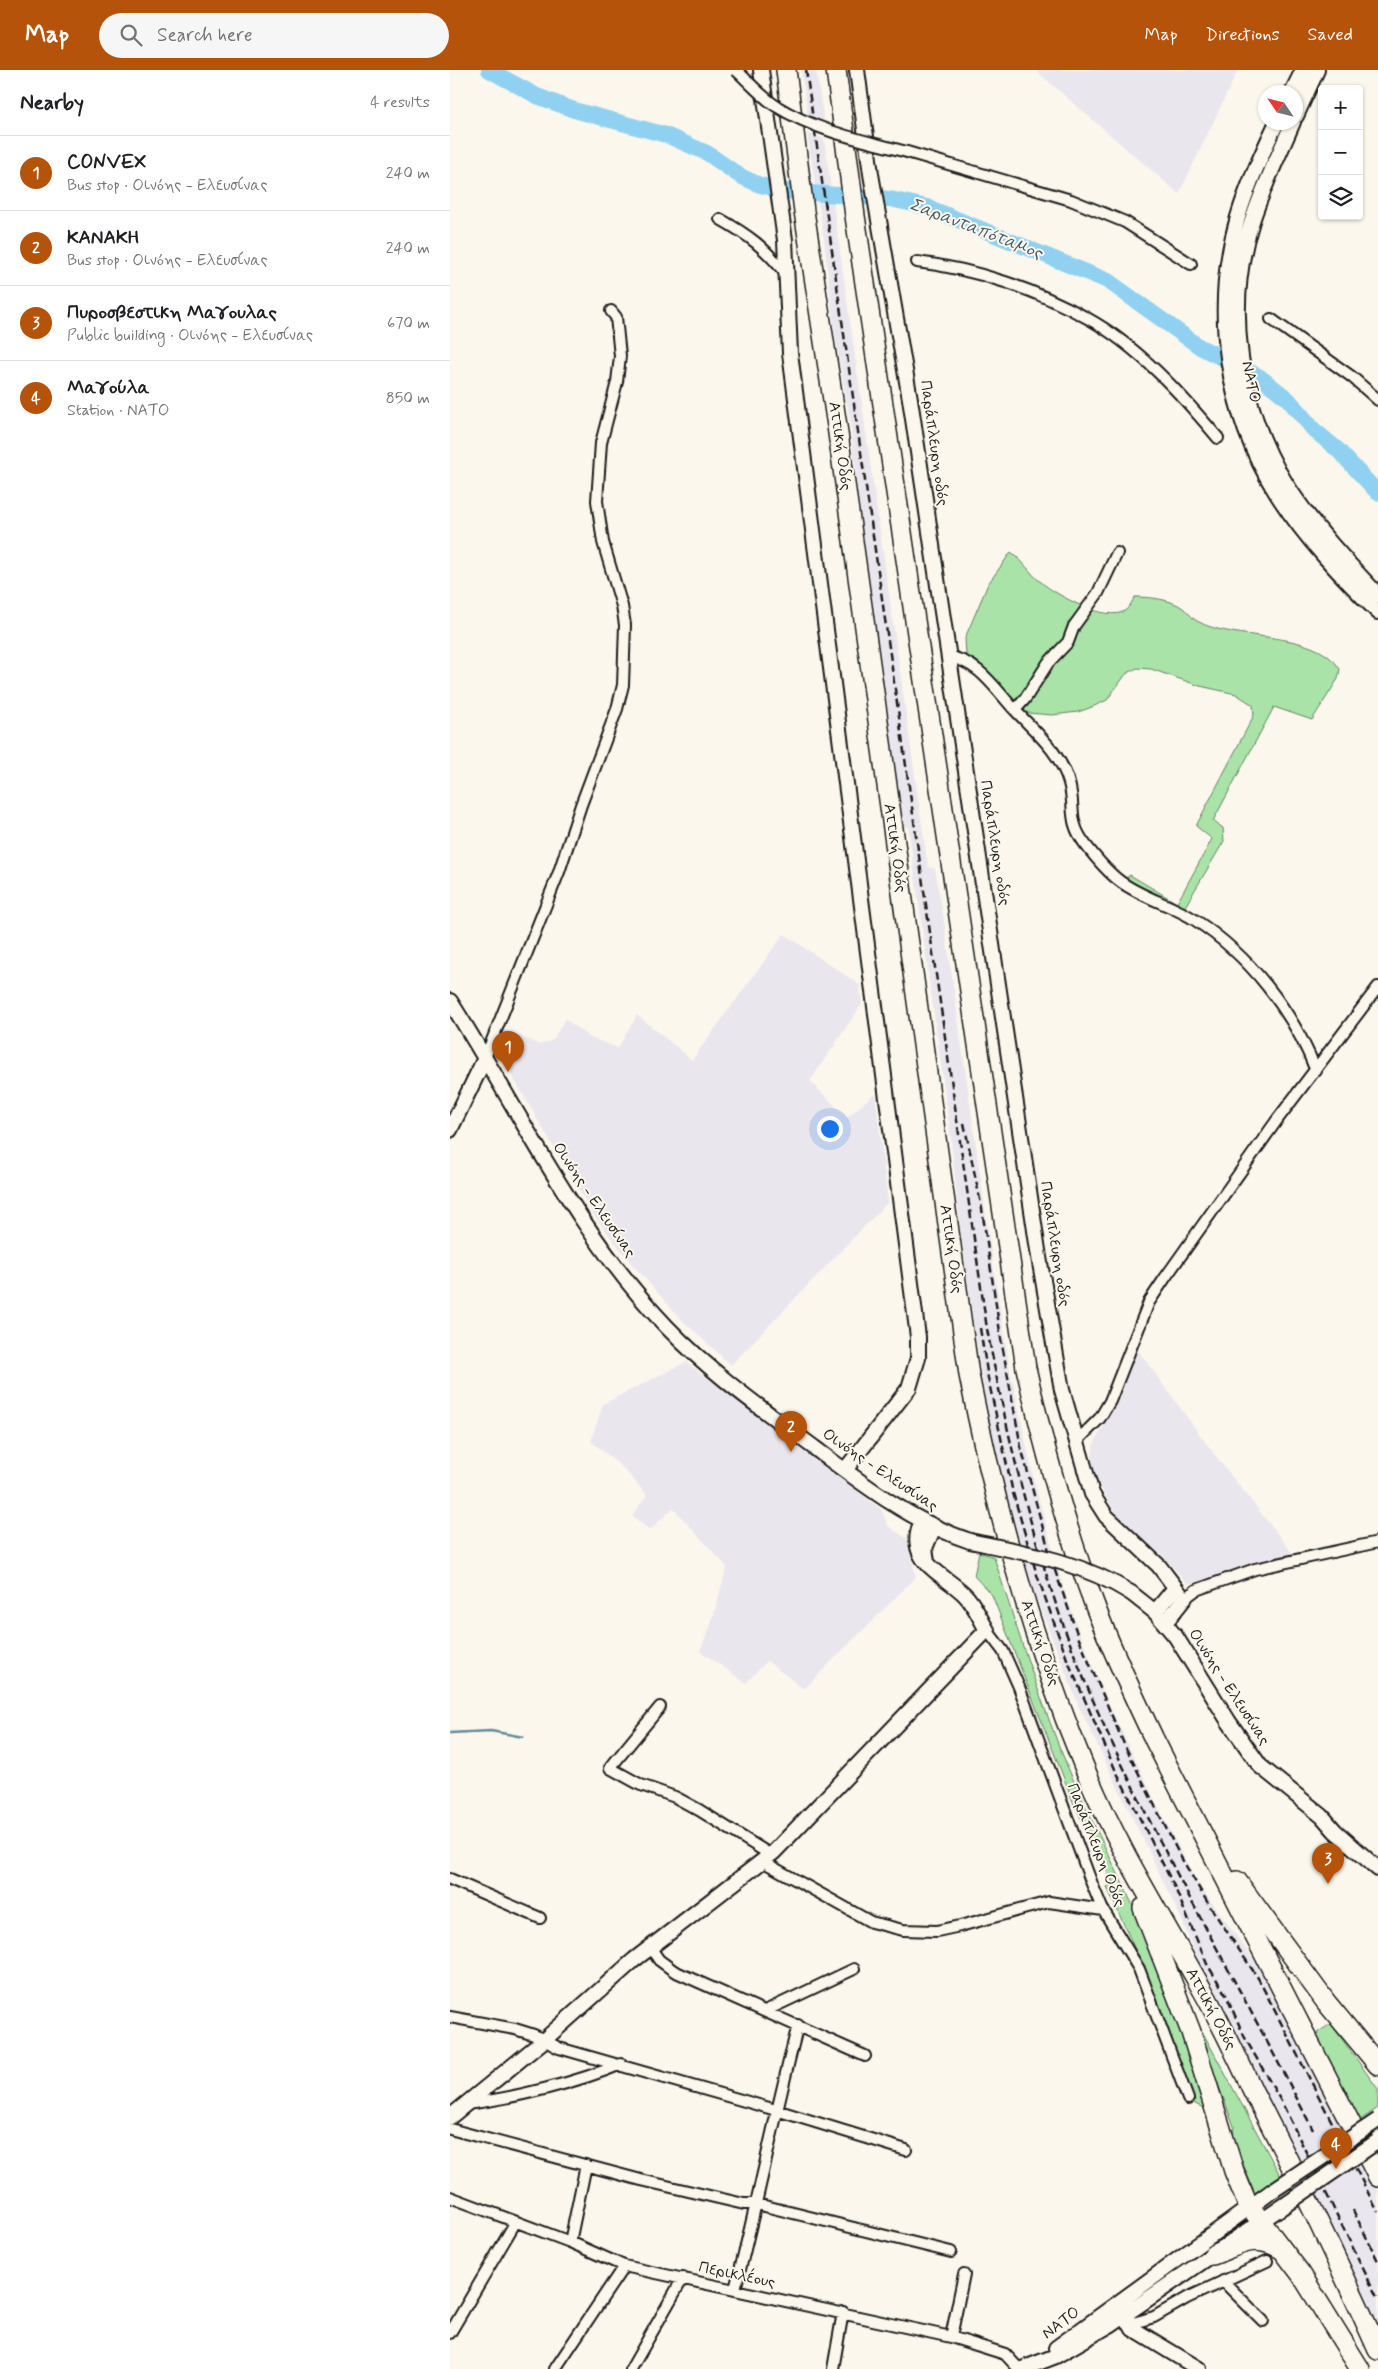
<!DOCTYPE html>
<meta charset="utf-8">
<style>
body{margin:0;font-family:Mynerve,sans-serif;background:#f6f6f6;color:#202124}
.controls{position:absolute;right:15px;top:15px;display:grid;overflow:hidden;border-radius:5px;box-shadow:0 1px 4px #0004}
.controls button{width:45px;height:45px;display:grid;place-items:center;padding:0;border:0;border-bottom:1px solid #e0e0e0;background:#fff;color:#202124;font:25px sans-serif}
.compass{position:absolute;left:808px;top:15px;width:45px;height:45px;border-radius:50%;background:#fff;box-shadow:0 1px 4px #0004;rotate:305deg}
.you{position:absolute;left:379px;top:1058px;width:18px;height:18px;margin:-12px;border:4px solid #fff;border-radius:50%;background:#1a73e8;box-shadow:0 0 0 8px #1a73e833}
.badge{display:grid;place-items:center;width:32px;height:32px;border-radius:50%;background:#b45309;color:#fff;font-size:16px;font-weight:700}
.pin{position:absolute;translate:-50% -41px;filter:drop-shadow(0 1px 2px #0008)}
.pin::after{content:'';position:absolute;top:26px;width:18px;height:15px;background:inherit;clip-path:polygon(0 0,100% 0,50% 100%)}
.list{margin:0;padding:0;list-style:none}
h2{display:flex;justify-content:space-between;align-items:center;height:65px;margin:0;padding:0 20px;font-size:21px}
h2 small{font-size:16px;font-weight:400;color:#757577}
.list li{display:grid;grid-template-columns:32px 1fr auto;gap:15px;align-items:center;box-sizing:border-box;height:75px;padding:0 20px;border-top:1px solid #e0e0e0}
.list b{display:block;font-size:19px;white-space:nowrap}
.list p{margin:0;font-size:16px;white-space:nowrap;color:#757577}
.list em{font-size:16px;font-style:normal;color:#757577}
.icon{flex:none;width:28px;height:28px;fill:none;stroke:currentColor;stroke-width:2;stroke-linecap:round;stroke-linejoin:round}
.map{position:relative;flex:none;width:928px;height:2299px;overflow:hidden}
header{display:flex;align-items:center;gap:30px;box-sizing:border-box;height:70px;padding:0 25px;background:#b45309;color:#fff}
header strong{font-size:24px}
nav{display:flex;gap:28px;margin-inline-start:auto;font-size:18px}
.search{width:350px;height:45px;background:#f6f6f6;display:flex;align-items:center;gap:12px;box-sizing:border-box;padding:0 18px;border-radius:28px;color:#757577;font-size:19px}
main{display:flex}
aside{flex:1;background:#fff}
.map>svg:first-child{display:block}
.built{fill:#eae6ed}
.green{fill:#aae3a8;stroke:#638062}
.lines{fill:none;stroke-linecap:round;stroke-linejoin:round}
.stream{stroke:#62899c;stroke-width:2.5}
.river{stroke:#90d1f1;stroke-width:16}
.street-casing{stroke:#1c1c1c;stroke-width:14}
.secondary-casing{stroke:#1c1c1c;stroke-width:18}
.highway-casing{stroke:#1c1c1c;stroke-width:22}
.street{stroke:#fbf7ec;stroke-width:10}
.secondary{stroke:#fbf7ec;stroke-width:14}
.highway{stroke:#fbf7ec;stroke-width:19}
.rail{stroke:#1c1c1c;stroke-width:2.5;stroke-dasharray:8 4;stroke-linecap:butt}
.street-bridge-casing{stroke:#1c1c1c;stroke-width:14;stroke-linecap:butt}
.secondary-bridge-casing{stroke:#1c1c1c;stroke-width:18;stroke-linecap:butt}
.street-bridge{stroke:#fbf7ec;stroke-width:10}
.secondary-bridge{stroke:#fbf7ec;stroke-width:14}
.labels{text-anchor:middle;dominant-baseline:central;stroke-width:4;stroke-linejoin:round;paint-order:stroke}
.street-label{font-size:16px;fill:#1c1c1c;stroke:#fbf7ec}
.water-label{font-size:18px;font-style:italic;fill:#455b67;stroke:#fbf7ec}
</style>
<header>
<strong>Map</strong>
<div class="search"><svg class="icon" aria-label="search" viewBox="0 0 24 24"><circle cx="10" cy="10" r="6"/><path d="M15 15l6 6"/></svg>Search here</div>
<nav><a>Map</a><a>Directions</a><a>Saved</a></nav>
</header>
<main>
<aside>
<h2>Nearby<small>4 results</small></h2>
<ul class="list">
<li><span class="badge">1</span><div><b>CONVEX</b><p>Bus stop · Οινόης - Ελευσίνας</p></div><em>240 m</em></li>
<li><span class="badge">2</span><div><b>ΚΑΝΑΚΗ</b><p>Bus stop · Οινόης - Ελευσίνας</p></div><em>240 m</em></li>
<li><span class="badge">3</span><div><b>Πυροσβεστικη Μαγουλας</b><p>Public building · Οινόης - Ελευσίνας</p></div><em>670 m</em></li>
<li><span class="badge">4</span><div><b>Μαγούλα</b><p>Station · ΝΑΤΟ</p></div><em>850 m</em></li>
</ul>
</aside>
<div class="map">
<svg width="928" height="2299" viewBox="0 0 928 2299">
<rect width="100%" height="100%" fill="#fbf7ec"/>
<filter id="ink" filterUnits="userSpaceOnUse"><feTurbulence type="fractalNoise" baseFrequency=".02" numOctaves="2"/><feDisplacementMap in="SourceGraphic" scale="10" xChannelSelector="R" yChannelSelector="G"/><feConvolveMatrix kernelMatrix="1 2 1 2 8 2 1 2 1" color-interpolation-filters="sRGB"/></filter>
<g filter="url(#ink)">
<path class="built" d="M351,0H366L374,52L358,45Z
M585,0H788L729,124Z
M357,63L374,69L478,797L485,799L493,844L543,1195L559,1294L584,1411L612,1515L633,1572L657,1631L714,1749L746,1811L815,1905L928,2118V2257L869,2128L751,1899L730,1846L630,1639L583,1520L563,1454L547,1390L531,1304L511,1164L500,1061L458,756L453,757L410,441L400,351L385,266L374,169Z
M334,864L410,915L412,934L360,1011L397,1048L425,1023L438,1132L281,1295L233,1251L183,1195L144,1146L61,1004L53,959L90,975L103,970L115,949L139,967L168,978L187,945L242,990Z
M687,1279L764,1384L845,1486L738,1514L713,1486L677,1455L662,1438L648,1412L642,1392L643,1376L675,1313Z
M236,1292L432,1440L438,1456L457,1469L466,1507L354,1619L317,1591L296,1613L250,1581L261,1554L277,1497L223,1438L200,1460L182,1446L197,1425L173,1398L141,1371L153,1334Z"/>
<path class="green" d="M561,482C573,490 580,504 591,512C606,525 658,554 676,540C680,537 682,531 685,527C699,527 721,529 733,538C738,542 742,548 747,551C785,573 864,558 890,599L888,609L862,650L824,637L763,751L773,758L774,771L733,840L676,812V808L680,805L727,833L762,769L746,756L804,645L803,635L786,624L750,616L701,599L687,598L676,604L657,630L642,637L628,642L602,645L578,643L563,633L516,585L515,568L538,514Z
M529,1482L544,1487C564,1551 585,1614 609,1676C633,1737 665,1794 691,1854C717,1915 737,1977 756,2039L745,2034L740,2027L702,1917L657,1817L663,1813L624,1734L542,1525L524,1506Z
M881,1954L928,2019V2038L910,2050L866,1970L868,1962Z
M752,1961L831,2107L805,2123L783,2070L784,2056L748,1962Z
M794,2148L798,2152L666,2246L664,2241Z"/>
<g class="lines">
<path class="stream" d="M0,1663L41,1661L73,1667"/>
<path class="river" d="M39,0L87,26L124,40L216,65L257,83L290,106L310,115L336,121L440,129L477,137L658,211L750,277L810,307L838,329L864,360L888,380L928,423"/>
<g class="street-casing">
<path id="street" d="M457,82L621,130L675,152L741,194
M270,149C300,166 314,177 336,204
M467,192C525,199 585,219 637,248C688,276 731,324 768,368
M821,249L902,307L928,330
M497,586C529,592 543,616 563,638C585,662 610,681 619,713C626,738 617,750 635,774C645,787 657,802 671,812C693,828 722,835 745,850C799,885 843,941 866,1001
M565,640L575,629L598,593L618,572L624,556L648,523L667,483
M35,988L109,802L131,735L167,639L173,615L175,555L172,536L153,472L147,431L151,373L167,312L170,286L166,247L161,241
M626,1372L650,1348L660,1331L699,1232L715,1208L827,1050L928,917
M734,1529L746,1520L805,1499L928,1472
M537,1560L553,1581L569,1617L642,1814L652,1838L689,1899L738,2029
M210,1637L160,1698L191,1715L225,1727L249,1740L321,1785
M312,1791L421,1852L453,1860L487,1861L510,1856L599,1832L653,1840
M0,1809L90,1848
M200,1877L209,1890L224,1901L415,1986
M315,1941L404,1899
M0,1947L65,1959L84,1965L109,1978L326,2040L456,2080
M16,2034C61,2029 129,2012 171,1994
M0,2059L191,2110L294,2134H307L501,2182
M0,2127L120,2172L174,2196L501,2267L555,2284L569,2299
M120,2172L136,2095
M773,2211L813,2251
M285,2219C308,2132 325,2043 348,1955
M680,2254L704,2247L737,2228L817,2191
M0,2263L65,2153
M501,2267L514,2204
M105,2299L174,2196
M181,2299L233,2208
M383,2299L393,2242"/>
</g>
<g class="secondary-casing">
<path id="secondary" d="M311,0L335,170L340,283L468,1267V1288L459,1318L395,1400
M407,0L421,104L460,329L589,1187L612,1320L642,1424L656,1446L709,1496L734,1529L715,1553
M842,22L853,0
M846,46L867,0
M827,52C812,83 798,114 788,147C761,239 776,343 827,424C855,468 891,506 928,542
M843,52C829,85 813,117 802,151C774,236 789,338 836,414C862,455 895,490 928,525
M0,931C70,1041 126,1162 217,1257C261,1303 315,1341 366,1379C414,1415 462,1452 520,1471
M0,1060L35,988
M477,1492L475,1478L484,1457
M681,1523L705,1542L726,1567L779,1652L810,1696L872,1746L885,1761L928,1799
M705,1542L725,1518
M0,2047L93,1971L184,1890L324,1782L537,1560C530,1549 524,1533 514,1524C491,1502 454,1490 472,1451
M675,2245L683,2259L749,2299
M606,2278L822,2121
M572,2299L606,2286L660,2255L832,2137"/>
</g>
<g class="highway-casing">
<path id="highway" d="M336,0L354,141L387,356L519,1305C545,1437 582,1570 633,1694C665,1774 711,1846 753,1921C771,1953 787,1987 803,2021C847,2106 889,2193 928,2280
M386,0L405,146L576,1298C594,1378 616,1459 645,1536C662,1581 683,1625 704,1669L928,2107
M787,1811L876,1932L928,1995
M693,1838L741,1962L784,2101L797,2133L851,2204L910,2299
M763,2185C789,2175 805,2163 831,2179"/>
</g>
<use href="#street" class="street"/>
<use href="#secondary" class="secondary"/>
<use href="#highway" class="highway"/>
<path class="rail" d="M356,0L537,1259C561,1385 591,1510 642,1628C706,1777 790,1915 863,2060
M514,1053L532,1139L551,1269L571,1377L602,1492L629,1569L674,1674L729,1784L759,1835L808,1908L928,2142
M530,1258L538,1308L563,1423L587,1505L617,1589L665,1699L725,1818L757,1894L776,1925L794,1966L832,2033L928,2229
M903,2140L928,2191"/>
<g class="street-bridge-casing">
<path id="street-bridge" d="M286,0C299,12 311,26 326,36C366,61 412,70 457,82"/>
</g>
<g class="secondary-bridge-casing">
<path id="secondary-bridge" d="M520,1471C577,1483 632,1492 681,1523
M822,2121L928,2050
M832,2137L928,2071"/>
</g>
<use href="#street-bridge" class="street-bridge"/>
<use href="#secondary-bridge" class="secondary-bridge"/>
</g>
</g>
<g class="labels">
<g class="street-label">
<text transform="translate(801 312) rotate(78)">ΝΑΤΟ</text>
<text transform="translate(484 373) rotate(82)">Παράπλευρη οδός</text>
<text transform="translate(390 376) rotate(82)">Αττική Οδός</text>
<text transform="translate(545 773) rotate(81)">Παράπλευρη οδός</text>
<text transform="translate(445 778) rotate(82)">Αττική Οδός</text>
<text transform="translate(144 1130) rotate(56)">Οινόης - Ελευσίνας</text>
<text transform="translate(605 1174) rotate(81)">Παράπλευρη οδός</text>
<text transform="translate(501 1179) rotate(82)">Αττική Οδός</text>
<text transform="translate(430 1400) rotate(34)">Οινόης - Ελευσίνας</text>
<text transform="translate(590 1573) rotate(71)">Αττική Οδός</text>
<text transform="translate(779 1617) rotate(57)">Οινόης - Ελευσίνας</text>
<text transform="translate(646 1775) rotate(68)">Παράπλευρη Οδός</text>
<text transform="translate(761 1939) rotate(62)">Αττική Οδός</text>
<text transform="translate(287 2205) rotate(12)">Περικλέους</text>
<text transform="translate(611 2253) rotate(-37)">ΝΑΤΟ</text>
</g>
<g class="water-label">
<text transform="translate(526 159) rotate(21)">Σαρανταπόταμος</text>
</g>
</g>
</svg>
<div class="controls">
<button>+</button>
<button>−</button>
<button><svg class="icon" aria-label="layers" viewBox="0 0 24 24"><path d="M12 4l9 5-9 5-9-5zM3 14l9 5 9-5"/></svg></button>
</div>
<svg class="compass" viewBox="-18 -18 36 36"><path d="M0-13l5 13h-10z" fill="#e53935"/><path d="M0 13l5-13h-10z" fill="#757577"/></svg>
<div class="you"></div>
<div class="pin badge" style="left:58px;top:1002px">1</div>
<div class="pin badge" style="left:341px;top:1382px">2</div>
<div class="pin badge" style="left:878px;top:1814px">3</div>
<div class="pin badge" style="left:886px;top:2099px">4</div>
</div>
</main>
